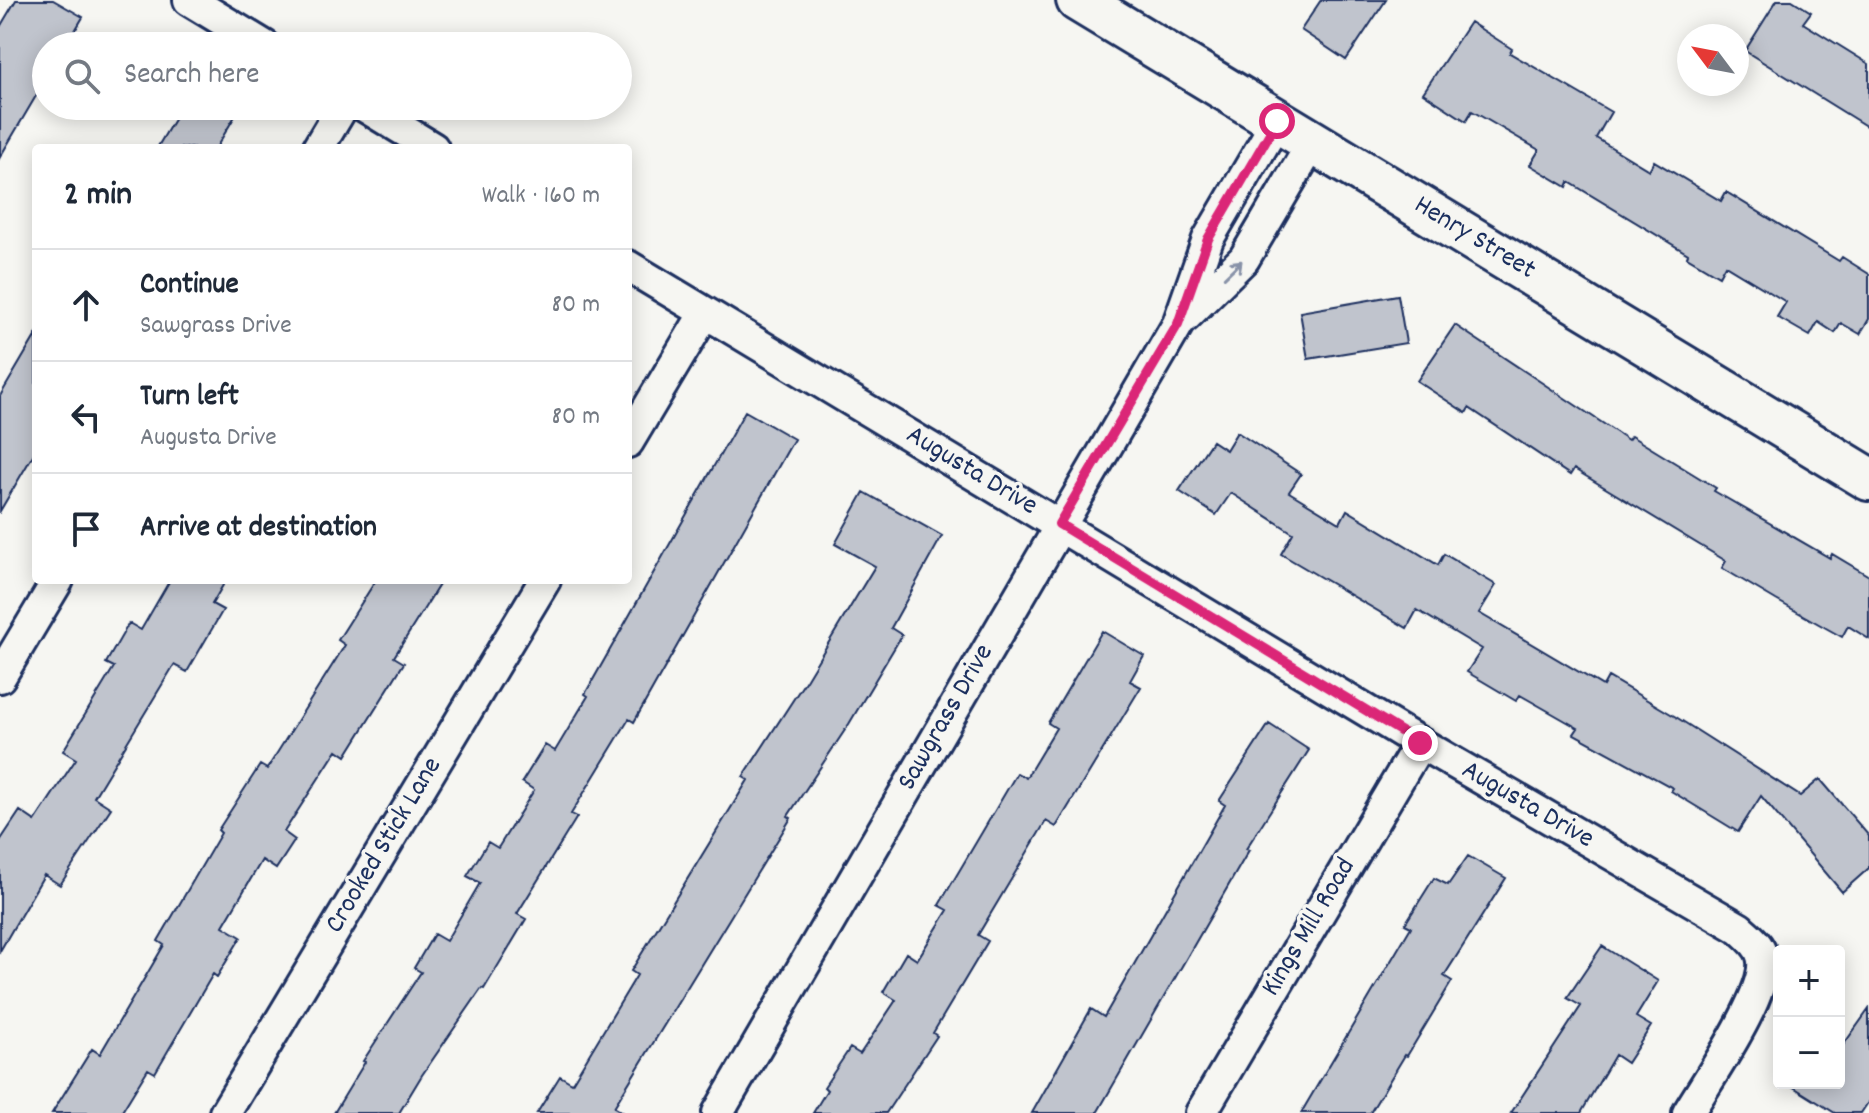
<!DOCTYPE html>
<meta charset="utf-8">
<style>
body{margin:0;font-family:Dekko,sans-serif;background:#f6f6f7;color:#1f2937}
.controls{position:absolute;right:24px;bottom:24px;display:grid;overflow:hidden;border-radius:8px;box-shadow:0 4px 20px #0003}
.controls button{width:72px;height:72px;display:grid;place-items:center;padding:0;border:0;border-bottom:2px solid #e0e1e3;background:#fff;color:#1f2937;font:40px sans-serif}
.compass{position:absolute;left:1677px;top:24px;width:72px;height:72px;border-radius:50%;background:#fff;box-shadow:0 4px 20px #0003;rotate:302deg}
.stop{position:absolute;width:24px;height:24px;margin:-18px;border:6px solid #db2777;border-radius:50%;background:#fff}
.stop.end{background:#db2777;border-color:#fff;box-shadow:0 2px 8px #0008}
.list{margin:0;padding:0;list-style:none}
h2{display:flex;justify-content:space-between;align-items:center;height:104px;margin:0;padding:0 32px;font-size:34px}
h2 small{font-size:26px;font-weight:400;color:#747a83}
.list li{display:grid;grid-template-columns:52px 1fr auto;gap:24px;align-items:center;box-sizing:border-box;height:112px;padding:0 32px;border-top:2px solid #e0e1e3}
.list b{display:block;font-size:30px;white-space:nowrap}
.list p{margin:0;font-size:26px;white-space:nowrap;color:#747a83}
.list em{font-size:26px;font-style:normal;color:#747a83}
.icon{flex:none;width:44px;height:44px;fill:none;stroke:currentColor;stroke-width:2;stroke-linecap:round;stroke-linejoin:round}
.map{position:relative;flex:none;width:1869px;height:1113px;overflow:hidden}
.search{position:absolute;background:#fff;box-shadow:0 4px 20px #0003;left:32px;top:32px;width:600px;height:88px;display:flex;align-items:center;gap:20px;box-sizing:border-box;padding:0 28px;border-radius:44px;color:#747a83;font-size:30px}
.panel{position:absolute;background:#fff;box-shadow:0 4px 20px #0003;left:32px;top:144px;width:600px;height:440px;border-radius:8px}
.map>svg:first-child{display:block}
.building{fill:#c0c4cd;stroke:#1b2f5e;stroke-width:2}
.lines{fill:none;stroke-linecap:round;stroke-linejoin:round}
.street-casing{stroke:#1b2f5e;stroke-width:36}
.secondary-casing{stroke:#1b2f5e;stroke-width:48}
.street{stroke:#f6f6f2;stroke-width:30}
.secondary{stroke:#f6f6f2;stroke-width:42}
.oneway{stroke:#8892a8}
.route{stroke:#db2777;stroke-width:10}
.labels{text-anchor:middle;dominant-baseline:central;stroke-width:7;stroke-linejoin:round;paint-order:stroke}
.street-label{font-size:28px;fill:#1b2f5e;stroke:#f6f6f2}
</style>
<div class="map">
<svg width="1869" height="1113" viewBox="0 0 1869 1113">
<rect width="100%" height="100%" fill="#f6f6f2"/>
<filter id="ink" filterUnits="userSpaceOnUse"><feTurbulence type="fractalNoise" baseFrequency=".0125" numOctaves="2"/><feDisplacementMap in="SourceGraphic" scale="16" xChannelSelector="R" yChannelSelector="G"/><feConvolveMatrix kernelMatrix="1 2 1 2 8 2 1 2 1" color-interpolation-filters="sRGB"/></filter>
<g filter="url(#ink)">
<path class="building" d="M16,0H53L83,17L66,46H46V79L0,157V27Z
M1321,0H1386L1346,60L1301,30Z
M1777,0H1792L1811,12L1803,23L1869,64V128L1745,51Z
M1470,22L1512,49L1510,53L1611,112L1596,138L1649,170L1654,161L1721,201L1726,192L1839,261L1842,257L1869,274V319L1860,334L1841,323L1835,333L1818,322L1810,336L1777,317L1786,302L1725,265L1719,276L1687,257L1688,254L1569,182L1567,187L1530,165L1539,150L1472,111L1466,121L1423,93Z
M182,106H241L216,148H157Z
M1398,295L1406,343L1308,359L1300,312Z
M1455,325L1628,440L1631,436L1716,488L1714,491L1830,558L1832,554L1869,576V639L1848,626L1842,637L1776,600L1722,568L1726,561L1574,469L1570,475L1469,408L1466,413L1417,381Z
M36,335V450L0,511V396Z
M745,411L794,439L634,722L629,719L571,814L577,817L517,914L526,919L484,989L482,988L422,1075L399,1113H334L365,1062L363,1061L421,972L414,968L434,934L446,941L480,883L467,876L488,842L498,848L534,790L522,782L545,745L555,751L588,696L585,694Z
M1237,432L1301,474L1289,492L1340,523L1347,510L1438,565L1444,554L1496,585L1479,613L1603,686L1608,677L1676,717L1800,796L1820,779L1869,836V868L1842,892L1761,796L1738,832L1671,791L1673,788L1574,734L1578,728L1520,695L1516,701L1467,672L1482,649L1417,610L1407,628L1281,554L1293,533L1231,493L1216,515L1179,491L1212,441L1226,450Z
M864,492L942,536L891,628L902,635L849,724L788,816L791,818L614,1107L624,1113H537L560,1076L572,1083L637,975L631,971L748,780L743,777L806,680L875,566L835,544Z
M170,580H226L212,604L223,610L187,672L174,665L94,797L111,808L60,885L44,875L0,951V841L20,811L35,821L76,759L63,751L114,667L106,663L129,623L141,630Z
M376,580H442L394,657L404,663L346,756L337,750L284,832L295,840L276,869L262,860L223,926L241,937L217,977L213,974L155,1073L148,1069L121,1113H52L92,1049L100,1054L164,945L158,941L221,833L218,830L260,765L267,769L345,645L338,640Z
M1102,631L1144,656L1130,681L1141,687L1056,827L1046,821L978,935L988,941L933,1033L937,1036L886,1113H813L827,1090L824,1087L850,1048L860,1054L896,1000L883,992L906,953L917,960L948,910L939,905L1017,773L1026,778L1056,728L1048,723Z
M1269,724L1309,750L1246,849L1249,850L1097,1113H1032L1091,1009L1104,1017L1225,805L1219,801Z
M1468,856L1506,878L1444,976L1452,981L1407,1056L1405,1055L1370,1113H1301L1411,927L1405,924L1434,878L1448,885Z
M1602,946L1658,981L1636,1017L1651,1026L1627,1063L1615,1055L1581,1113H1511L1581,1006L1567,998Z
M1869,1009V1101L1861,1113H1835L1787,1083H1839V1051Z"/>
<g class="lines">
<g class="street-casing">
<path id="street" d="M189,0L265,46
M364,106L433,148
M318,148L343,106
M628,266L1420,743L1739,928C1748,936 1759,944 1762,956C1772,989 1706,1082 1688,1113
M1185,317L1244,259L1313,142
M628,442L705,313
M0,677L58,580
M225,1113L545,580
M718,1113L1178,324L1208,239L1277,121
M1201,1113L1420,743"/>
</g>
<g class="secondary-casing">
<path id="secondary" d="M1078,0L1869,479"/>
</g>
<use href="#street" class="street"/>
<use href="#secondary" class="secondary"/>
</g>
<defs><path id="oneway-shaft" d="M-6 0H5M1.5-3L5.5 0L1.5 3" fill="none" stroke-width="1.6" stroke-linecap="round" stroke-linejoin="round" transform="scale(2)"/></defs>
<use class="oneway" href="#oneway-shaft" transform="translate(1233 269) rotate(-44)"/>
</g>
<g class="lines" filter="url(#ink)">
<path class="route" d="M1277,121L1208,239L1178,324L1059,524L1420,743"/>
</g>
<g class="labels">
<g class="street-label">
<text transform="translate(1474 239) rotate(31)">Henry Street</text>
<text transform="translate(971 472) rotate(31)">Augusta Drive</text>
<text transform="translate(947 718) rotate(-60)">Sawgrass Drive</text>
<text transform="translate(1527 806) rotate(30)">Augusta Drive</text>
<text transform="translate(385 846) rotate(-59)">Crooked Stick Lane</text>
<text transform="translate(1310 928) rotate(-59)">Kings Mill Road</text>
</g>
</g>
</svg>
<div class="controls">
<button>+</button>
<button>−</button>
</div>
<svg class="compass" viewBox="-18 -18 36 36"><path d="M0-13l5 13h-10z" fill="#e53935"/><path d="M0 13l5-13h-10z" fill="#747a83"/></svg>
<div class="stop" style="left:1277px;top:121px"></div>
<div class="stop end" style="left:1420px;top:743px"></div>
<div class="search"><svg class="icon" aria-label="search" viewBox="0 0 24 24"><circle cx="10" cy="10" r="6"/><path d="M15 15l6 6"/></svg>Search here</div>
<section class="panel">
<h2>2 min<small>Walk · 160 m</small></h2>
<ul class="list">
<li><svg class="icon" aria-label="ahead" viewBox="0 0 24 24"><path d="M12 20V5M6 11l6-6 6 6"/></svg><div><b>Continue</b><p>Sawgrass Drive</p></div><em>80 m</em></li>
<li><svg class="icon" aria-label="left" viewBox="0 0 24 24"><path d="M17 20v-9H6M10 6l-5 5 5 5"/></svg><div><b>Turn left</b><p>Augusta Drive</p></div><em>80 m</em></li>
<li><svg class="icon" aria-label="arrive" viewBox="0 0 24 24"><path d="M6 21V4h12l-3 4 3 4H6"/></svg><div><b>Arrive at destination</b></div></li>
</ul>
</section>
</div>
